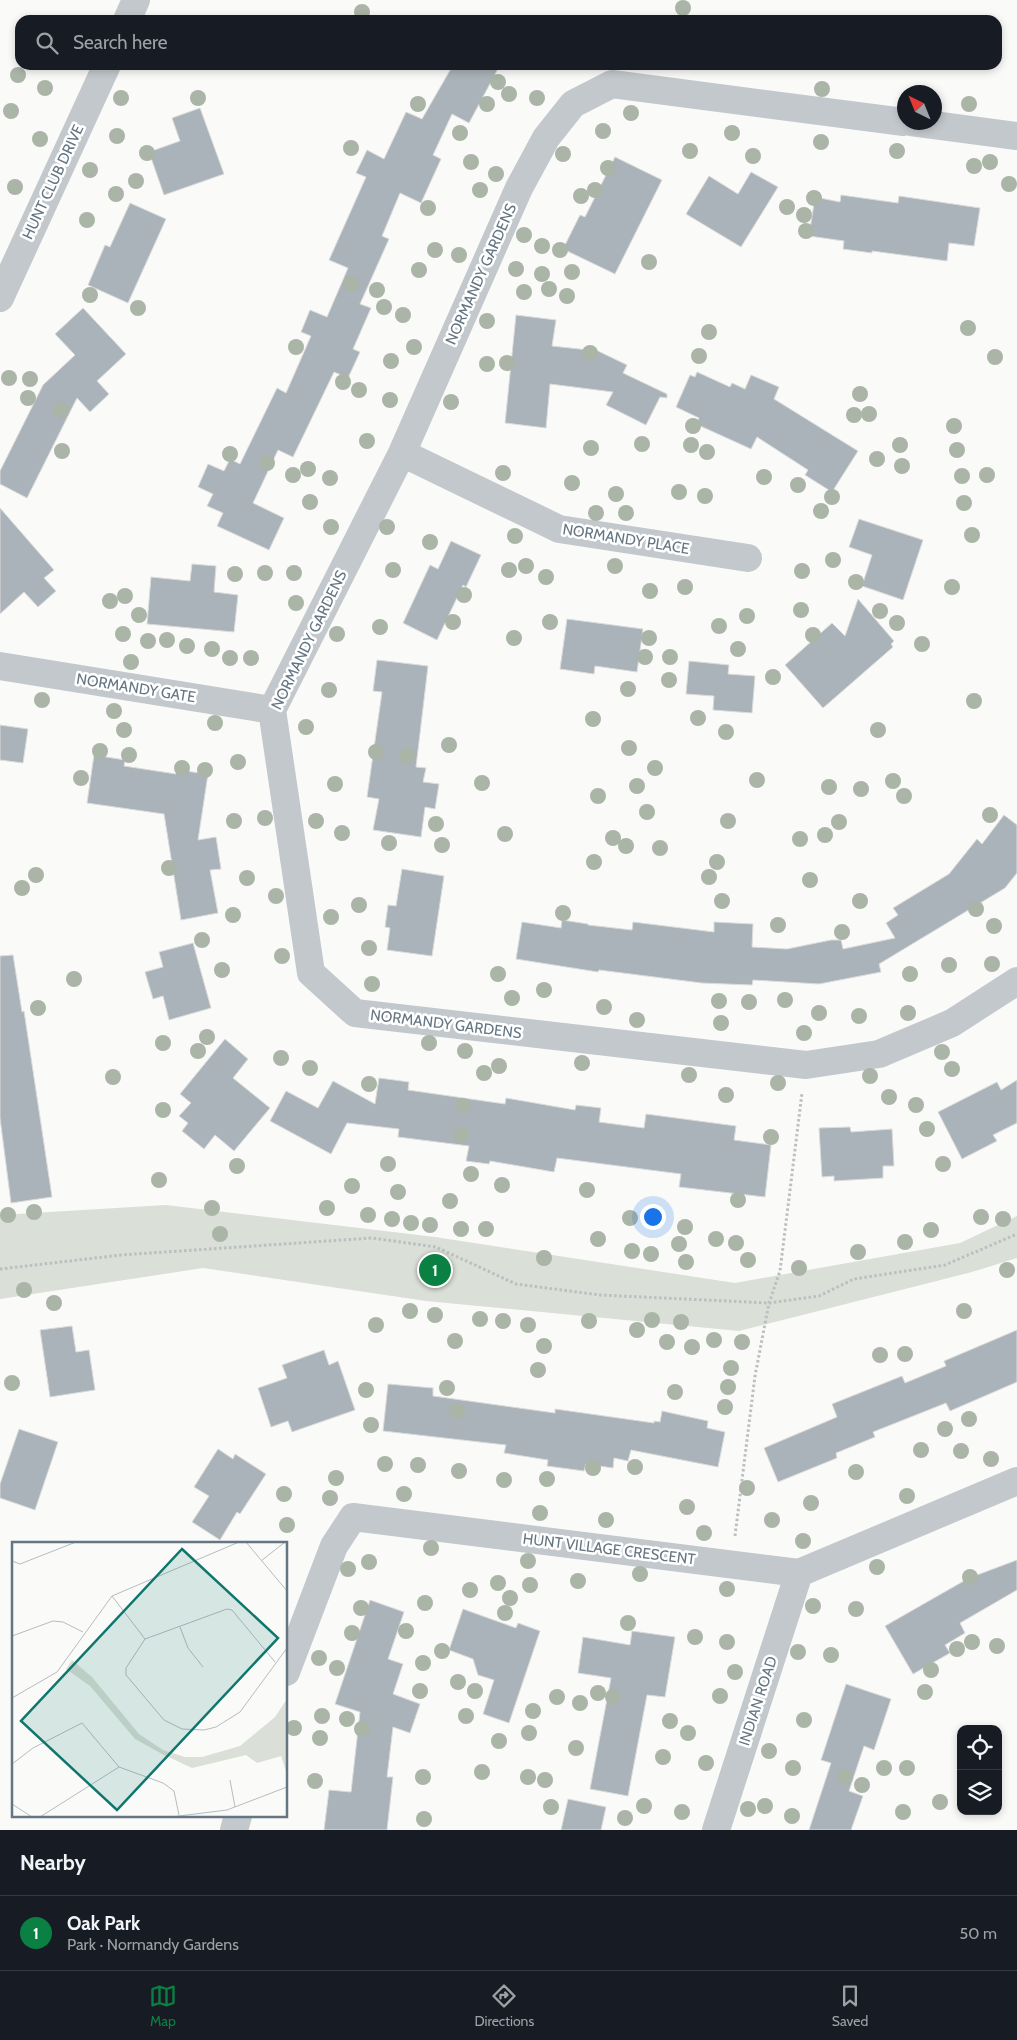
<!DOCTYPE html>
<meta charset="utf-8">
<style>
body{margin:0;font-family:Cabin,sans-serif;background:#20242c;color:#f1f3f6}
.controls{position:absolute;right:15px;bottom:15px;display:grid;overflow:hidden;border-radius:10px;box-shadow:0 2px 8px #0003}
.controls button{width:45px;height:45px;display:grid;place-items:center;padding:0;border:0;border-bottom:1px solid #363941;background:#171b24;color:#f1f3f6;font:25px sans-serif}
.compass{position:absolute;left:897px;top:85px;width:45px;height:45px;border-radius:50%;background:#171b24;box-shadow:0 2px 8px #0003;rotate:317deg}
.you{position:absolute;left:652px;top:1216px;width:18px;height:18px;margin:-12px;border:4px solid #fff;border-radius:50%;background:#1a73e8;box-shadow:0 0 0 8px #1a73e833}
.badge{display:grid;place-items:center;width:32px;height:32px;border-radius:50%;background:#0b8043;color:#fff;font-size:16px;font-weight:700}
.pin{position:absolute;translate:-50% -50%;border:2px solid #fff;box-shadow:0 1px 5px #0006}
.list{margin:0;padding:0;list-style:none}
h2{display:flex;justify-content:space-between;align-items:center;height:65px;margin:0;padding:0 20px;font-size:21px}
h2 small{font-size:16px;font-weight:400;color:#9ea1a6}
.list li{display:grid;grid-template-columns:32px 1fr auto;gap:15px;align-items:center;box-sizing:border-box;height:75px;padding:0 20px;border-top:1px solid #363941}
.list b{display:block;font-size:19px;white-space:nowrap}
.list p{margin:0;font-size:16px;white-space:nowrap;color:#9ea1a6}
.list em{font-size:16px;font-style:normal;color:#9ea1a6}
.icon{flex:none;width:28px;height:28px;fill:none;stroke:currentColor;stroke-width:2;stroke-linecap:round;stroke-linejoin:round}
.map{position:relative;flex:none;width:1017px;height:1830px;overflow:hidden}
.search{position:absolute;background:#171b24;box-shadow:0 2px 8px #0003;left:15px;right:15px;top:15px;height:55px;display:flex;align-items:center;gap:12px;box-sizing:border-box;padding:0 18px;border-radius:15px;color:#9ea1a6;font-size:19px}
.sheet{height:140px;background:#171b24}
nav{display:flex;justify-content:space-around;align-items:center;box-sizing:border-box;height:70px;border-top:1px solid #363941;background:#171b24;font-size:14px;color:#9ea1a6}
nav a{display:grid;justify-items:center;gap:2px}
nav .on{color:#0b8043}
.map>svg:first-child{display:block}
.green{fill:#dadfd7}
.building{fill:#aab3b9;stroke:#dcdcda}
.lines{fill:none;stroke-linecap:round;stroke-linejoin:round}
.path{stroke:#bbbfc2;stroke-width:3;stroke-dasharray:2.5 2.5;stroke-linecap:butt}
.minor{stroke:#c3c8cc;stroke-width:28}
.tertiary{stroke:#c3c8cc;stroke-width:28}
.tree{fill:#aab4a7}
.labels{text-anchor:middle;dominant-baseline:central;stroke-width:5;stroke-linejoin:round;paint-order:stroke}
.street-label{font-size:15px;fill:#657683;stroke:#fff}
.inset-road{fill:none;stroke:#b5bdc2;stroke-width:1}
.view{fill:#0f766e;fill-opacity:0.15;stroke:#0f766e;stroke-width:2.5}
.inset-edge{fill:none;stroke:#657683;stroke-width:2.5}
</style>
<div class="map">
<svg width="1017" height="1830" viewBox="0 0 1017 1830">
<rect width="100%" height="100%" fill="#fafaf8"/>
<path class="green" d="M166,1205L435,1237L735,1283L960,1243L1017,1216V1258L972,1272L739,1331L426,1301L203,1268L0,1299V1215Z"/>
<path class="building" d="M453,65H500L469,123L452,114L433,155L441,159L421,203L400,193L382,236L389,239L360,304L371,308L353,349L360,352L348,378L334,372L293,457L278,450L253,503L284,518L269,550L217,526L223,513L207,506L213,494L198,487L208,464L224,471L230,459L240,464L277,388L286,393L311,336L301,332L310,310L327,317L348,268L329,260L366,177L356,173L367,150L384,159L406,112L422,119Z
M200,108L224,174L164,195L149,152L180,141L172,118Z
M615,157L662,180L615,274L563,249L580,215L585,217Z
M751,172L778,187L741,247L686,214L709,176L738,194Z
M841,195L898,203L899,196L980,208L974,246L949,243L947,261L872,251V253L843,249L844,241L809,236L815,197L840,202Z
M130,203L166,219L128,303L88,285L105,245L110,247Z
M83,308L126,354L97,381L109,394L90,412L77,398L27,498L0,484V471L43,385L75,355L55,334Z
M516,315L556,320L552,346L598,351L627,365L623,373L667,394V398L660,397L646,425L606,405L613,392L550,384L546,428L505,423Z
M697,372L730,387L732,383L745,389L751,375L779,387L774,399L858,451L832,492L805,475L808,470L757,437L751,449L696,424L699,418L676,407L690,375L695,377Z
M0,508L54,570L44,578L56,591L38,607L24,592L0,614Z
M859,519L923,540L903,600L862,586L872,555L849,547Z
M451,541L481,555L466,587L463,585L437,640L403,623L430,565L438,569Z
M192,564L216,566L214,592L238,595L234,632L147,624L151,577L190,581Z
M858,599L894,641L891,644L893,647L823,708L785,665L832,623L845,636Z
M567,619L643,629L637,672L595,666L594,674L560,669Z
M377,660L428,666L416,767L426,768L423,782L439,784L435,809L425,807L421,837L373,830L379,799L367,797L382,692L373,691Z
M689,661L729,665L728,674L755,676L752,713L713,710L714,696L686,694Z
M0,725L28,729L23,763L0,760Z
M94,755L125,760L124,766L176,774L177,770L208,774L198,840L216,837L221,869L210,870L218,913L181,920L164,814L87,803Z
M1004,815L1017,825V873L1005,888L879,964L881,972L819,984L753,980L752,985L702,983L599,970L598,972L516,959L522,922L561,928L562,920L588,924V925L632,930L633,922L714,932V922L753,924L752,947L787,949L831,940H841L843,949L895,938L886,923L898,915L893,908L949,874L977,839L982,844Z
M402,869L444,876L432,956L387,950L390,928L385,927L388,905L396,906Z
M193,943L211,1008L169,1020L163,996L153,999L145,972L163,967L159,952Z
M13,955L22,1012L24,1011L52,1197L11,1203L0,1118V956Z
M225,1039L248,1059L233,1078L270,1108L234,1151L215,1135L204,1149L182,1131L188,1123L179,1116L191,1103L180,1094Z
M379,1078L409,1082L408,1090L505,1104L506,1098L575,1110L576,1105L601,1108L599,1122L644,1128L646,1114L736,1126L734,1140L771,1145L765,1197L679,1187L681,1174L557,1158L554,1172L490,1161L489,1164L466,1161L469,1146L398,1137L399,1129L347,1123L331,1154L270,1121L286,1091L318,1108L333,1081L375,1104Z
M1017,1080V1123L993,1135L997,1141L962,1159L938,1112L997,1082L1001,1090Z
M850,1127L851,1132L892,1129L894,1166H883V1178L834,1181V1176L822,1177L819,1128Z
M72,1326L76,1352L89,1350L95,1390L50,1397L40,1330Z
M1017,1330V1382L950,1411L946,1403L873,1432L875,1437L836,1453L837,1458L778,1482L764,1448L837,1417L832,1404L902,1376L905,1383L946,1366L944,1361Z
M324,1350L329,1365L338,1361L355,1410L292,1432L288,1421L271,1427L258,1388L287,1378L282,1365Z
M388,1384L433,1388V1396L555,1413V1409L654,1423V1421L660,1422L662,1411L708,1421L707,1428L725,1432L718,1467L631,1450L628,1461L614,1458L613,1468L586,1464L584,1471L547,1466L548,1460L504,1453L506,1445L383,1431Z
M19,1429L58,1442L35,1510L0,1498V1484Z
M218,1449L233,1459L235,1454L266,1474L240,1514L237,1512L220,1540L192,1522L209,1496L194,1487Z
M1017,1560V1590L960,1623L965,1633L945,1645L950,1653L913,1674L885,1626L969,1578Z
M370,1600L404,1612L388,1659L403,1664L393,1694L420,1704L410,1733L393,1727L387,1777H393L387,1830H324L329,1790L351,1792L360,1712L335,1704Z
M463,1609L516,1628L518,1623L540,1631L509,1723L483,1714L494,1680L478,1675L473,1659L449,1650Z
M632,1631L675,1637L665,1697L647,1695L628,1796L590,1789L611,1678L578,1673L583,1637L630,1645Z
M846,1684L891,1699L874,1750L864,1746L849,1791L863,1796L851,1830H809L831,1763L821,1760Z
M568,1799L606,1807L601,1830H561Z"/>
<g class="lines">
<path class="path" d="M0,1269L121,1255L372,1238L436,1247L516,1284L600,1295L769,1303L819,1296L854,1279L945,1265L1017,1234
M735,1536L755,1376L769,1303L780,1271L802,1093"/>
<path class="minor" d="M904,122L612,84L573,104L546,138L519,188L402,453L272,710L311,973L355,1013L806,1065L879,1054L952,1023L1017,981
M911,122L1017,136
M402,453L559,529L748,558
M0,666L272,710
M286,1672L334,1546L353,1517L799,1573L1017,1481
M234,1830L238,1816
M716,1830L799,1573"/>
<path class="tertiary" d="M127,20L136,0
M0,298L107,65"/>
</g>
<g class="tree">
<circle cx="683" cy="8" r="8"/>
<circle cx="362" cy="12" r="8"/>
<circle cx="18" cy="75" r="8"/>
<circle cx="498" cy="82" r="8"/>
<circle cx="45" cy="88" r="8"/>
<circle cx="822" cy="89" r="8"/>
<circle cx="509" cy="94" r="8"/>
<circle cx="121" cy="98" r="8"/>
<circle cx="198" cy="98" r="8"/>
<circle cx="537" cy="98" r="8"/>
<circle cx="418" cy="104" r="8"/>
<circle cx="487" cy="104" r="8"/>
<circle cx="969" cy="104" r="8"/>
<circle cx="11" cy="111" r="8"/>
<circle cx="631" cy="113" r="8"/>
<circle cx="603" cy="131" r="8"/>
<circle cx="460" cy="133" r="8"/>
<circle cx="732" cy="133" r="8"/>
<circle cx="117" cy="136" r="8"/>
<circle cx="40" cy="139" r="8"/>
<circle cx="821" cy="142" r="8"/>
<circle cx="351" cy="148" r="8"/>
<circle cx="690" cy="151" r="8"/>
<circle cx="897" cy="151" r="8"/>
<circle cx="147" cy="153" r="8"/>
<circle cx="563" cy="154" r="8"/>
<circle cx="753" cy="156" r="8"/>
<circle cx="471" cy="162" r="8"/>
<circle cx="990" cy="162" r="8"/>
<circle cx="974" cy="166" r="8"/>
<circle cx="608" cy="168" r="8"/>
<circle cx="90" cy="170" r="8"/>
<circle cx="496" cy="174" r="8"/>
<circle cx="136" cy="181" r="8"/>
<circle cx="1009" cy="184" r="8"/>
<circle cx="15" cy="187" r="8"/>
<circle cx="480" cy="190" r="8"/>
<circle cx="595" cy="190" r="8"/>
<circle cx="116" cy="194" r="8"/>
<circle cx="581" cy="196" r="8"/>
<circle cx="814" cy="198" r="8"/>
<circle cx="787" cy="207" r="8"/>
<circle cx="428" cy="208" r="8"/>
<circle cx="804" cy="215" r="8"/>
<circle cx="87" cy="220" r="8"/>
<circle cx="806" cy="231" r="8"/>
<circle cx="524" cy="235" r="8"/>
<circle cx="542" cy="246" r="8"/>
<circle cx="435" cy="250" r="8"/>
<circle cx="560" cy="250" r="8"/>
<circle cx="459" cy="255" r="8"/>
<circle cx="649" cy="262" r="8"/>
<circle cx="516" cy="269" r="8"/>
<circle cx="419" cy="270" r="8"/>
<circle cx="572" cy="272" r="8"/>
<circle cx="542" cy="274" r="8"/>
<circle cx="351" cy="284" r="8"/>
<circle cx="549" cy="289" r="8"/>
<circle cx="377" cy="290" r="8"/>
<circle cx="524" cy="292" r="8"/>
<circle cx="90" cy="295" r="8"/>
<circle cx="567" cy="296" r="8"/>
<circle cx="384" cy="307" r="8"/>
<circle cx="138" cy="308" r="8"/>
<circle cx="403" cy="315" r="8"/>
<circle cx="487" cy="321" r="8"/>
<circle cx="968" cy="328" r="8"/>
<circle cx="709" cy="332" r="8"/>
<circle cx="296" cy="347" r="8"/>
<circle cx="414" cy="347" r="8"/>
<circle cx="590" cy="353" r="8"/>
<circle cx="699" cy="356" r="8"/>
<circle cx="995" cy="357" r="8"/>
<circle cx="391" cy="361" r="8"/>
<circle cx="507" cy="363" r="8"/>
<circle cx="487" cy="364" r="8"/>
<circle cx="9" cy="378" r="8"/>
<circle cx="30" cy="379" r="8"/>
<circle cx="343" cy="382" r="8"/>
<circle cx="359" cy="390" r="8"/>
<circle cx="860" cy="394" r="8"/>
<circle cx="28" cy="398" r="8"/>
<circle cx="390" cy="400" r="8"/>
<circle cx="451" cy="402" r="8"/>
<circle cx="61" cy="410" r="8"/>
<circle cx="869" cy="414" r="8"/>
<circle cx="854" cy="415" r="8"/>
<circle cx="693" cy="426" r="8"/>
<circle cx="954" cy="426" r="8"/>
<circle cx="367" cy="441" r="8"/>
<circle cx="642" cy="444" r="8"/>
<circle cx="691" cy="445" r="8"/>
<circle cx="900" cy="445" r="8"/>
<circle cx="591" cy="448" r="8"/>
<circle cx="957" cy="450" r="8"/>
<circle cx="62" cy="451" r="8"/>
<circle cx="707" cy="452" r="8"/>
<circle cx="230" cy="454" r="8"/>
<circle cx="877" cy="459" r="8"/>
<circle cx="267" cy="463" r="8"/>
<circle cx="902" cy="466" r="8"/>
<circle cx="308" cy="469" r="8"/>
<circle cx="503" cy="473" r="8"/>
<circle cx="293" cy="475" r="8"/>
<circle cx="987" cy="475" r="8"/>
<circle cx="962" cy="476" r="8"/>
<circle cx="764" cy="477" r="8"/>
<circle cx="330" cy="478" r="8"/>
<circle cx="572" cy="483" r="8"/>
<circle cx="798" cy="485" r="8"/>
<circle cx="679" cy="492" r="8"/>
<circle cx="616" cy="494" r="8"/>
<circle cx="705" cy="496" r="8"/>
<circle cx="832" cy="497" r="8"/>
<circle cx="310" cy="502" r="8"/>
<circle cx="964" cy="503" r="8"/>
<circle cx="821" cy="511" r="8"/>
<circle cx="596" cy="513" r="8"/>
<circle cx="626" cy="513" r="8"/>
<circle cx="331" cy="527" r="8"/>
<circle cx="387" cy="527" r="8"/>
<circle cx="972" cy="535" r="8"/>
<circle cx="515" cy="536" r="8"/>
<circle cx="430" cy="542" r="8"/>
<circle cx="833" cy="560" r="8"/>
<circle cx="526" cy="566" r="8"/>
<circle cx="615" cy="566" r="8"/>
<circle cx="393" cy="570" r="8"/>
<circle cx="509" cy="570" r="8"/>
<circle cx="802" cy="571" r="8"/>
<circle cx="265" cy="573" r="8"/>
<circle cx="294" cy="573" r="8"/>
<circle cx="235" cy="574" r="8"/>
<circle cx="546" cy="577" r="8"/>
<circle cx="856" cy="582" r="8"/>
<circle cx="685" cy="587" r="8"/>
<circle cx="952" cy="587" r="8"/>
<circle cx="650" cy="591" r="8"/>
<circle cx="464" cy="595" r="8"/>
<circle cx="125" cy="596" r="8"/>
<circle cx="110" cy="601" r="8"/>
<circle cx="296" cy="603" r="8"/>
<circle cx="801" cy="610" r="8"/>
<circle cx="880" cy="611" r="8"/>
<circle cx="139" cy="615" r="8"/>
<circle cx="747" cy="616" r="8"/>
<circle cx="453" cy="622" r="8"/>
<circle cx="550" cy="622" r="8"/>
<circle cx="897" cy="623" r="8"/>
<circle cx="719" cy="626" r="8"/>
<circle cx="380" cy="627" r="8"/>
<circle cx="123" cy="634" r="8"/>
<circle cx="337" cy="634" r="8"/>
<circle cx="813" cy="635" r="8"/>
<circle cx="514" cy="638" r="8"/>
<circle cx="649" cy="638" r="8"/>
<circle cx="167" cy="640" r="8"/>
<circle cx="148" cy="641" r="8"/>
<circle cx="922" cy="644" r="8"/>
<circle cx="187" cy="646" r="8"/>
<circle cx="212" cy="649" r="8"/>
<circle cx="738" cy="649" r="8"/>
<circle cx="645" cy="657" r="8"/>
<circle cx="670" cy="657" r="8"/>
<circle cx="230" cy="658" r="8"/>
<circle cx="251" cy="658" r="8"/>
<circle cx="131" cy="662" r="8"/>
<circle cx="773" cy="677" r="8"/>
<circle cx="669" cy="680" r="8"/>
<circle cx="628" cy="689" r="8"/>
<circle cx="329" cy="690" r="8"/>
<circle cx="42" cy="700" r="8"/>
<circle cx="974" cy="701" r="8"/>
<circle cx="114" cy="711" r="8"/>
<circle cx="698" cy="718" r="8"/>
<circle cx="593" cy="719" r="8"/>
<circle cx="215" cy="723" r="8"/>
<circle cx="306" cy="727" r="8"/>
<circle cx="124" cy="730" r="8"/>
<circle cx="878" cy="730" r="8"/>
<circle cx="726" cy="732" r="8"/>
<circle cx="449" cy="745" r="8"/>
<circle cx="629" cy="748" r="8"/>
<circle cx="100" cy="751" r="8"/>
<circle cx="376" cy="752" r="8"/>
<circle cx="129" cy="755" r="8"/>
<circle cx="407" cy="756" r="8"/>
<circle cx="238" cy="762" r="8"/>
<circle cx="182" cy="768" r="8"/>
<circle cx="655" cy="768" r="8"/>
<circle cx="205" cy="770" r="8"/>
<circle cx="81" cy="778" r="8"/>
<circle cx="757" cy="780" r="8"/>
<circle cx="893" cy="781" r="8"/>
<circle cx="482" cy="783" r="8"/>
<circle cx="335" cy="784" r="8"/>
<circle cx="637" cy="786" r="8"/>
<circle cx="829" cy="787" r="8"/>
<circle cx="861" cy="789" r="8"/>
<circle cx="598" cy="796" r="8"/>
<circle cx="904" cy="796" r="8"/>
<circle cx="647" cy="812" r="8"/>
<circle cx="990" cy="815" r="8"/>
<circle cx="265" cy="818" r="8"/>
<circle cx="234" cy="821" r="8"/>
<circle cx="316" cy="821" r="8"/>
<circle cx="728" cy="821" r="8"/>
<circle cx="839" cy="822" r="8"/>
<circle cx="436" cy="824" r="8"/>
<circle cx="342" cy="833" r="8"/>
<circle cx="505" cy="834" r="8"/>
<circle cx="825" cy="835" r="8"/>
<circle cx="613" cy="838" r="8"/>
<circle cx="800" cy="839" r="8"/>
<circle cx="389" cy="843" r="8"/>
<circle cx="442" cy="845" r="8"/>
<circle cx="626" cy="846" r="8"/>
<circle cx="660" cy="848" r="8"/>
<circle cx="594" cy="862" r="8"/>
<circle cx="717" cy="862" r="8"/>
<circle cx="169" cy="868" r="8"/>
<circle cx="36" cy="875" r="8"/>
<circle cx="709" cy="877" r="8"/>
<circle cx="247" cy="878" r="8"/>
<circle cx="810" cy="880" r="8"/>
<circle cx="22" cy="888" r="8"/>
<circle cx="276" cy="896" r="8"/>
<circle cx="722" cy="901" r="8"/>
<circle cx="860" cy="901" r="8"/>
<circle cx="359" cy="905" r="8"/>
<circle cx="976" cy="909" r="8"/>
<circle cx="563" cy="913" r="8"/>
<circle cx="233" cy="915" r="8"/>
<circle cx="331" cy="917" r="8"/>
<circle cx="778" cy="925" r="8"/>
<circle cx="994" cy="926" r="8"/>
<circle cx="842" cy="932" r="8"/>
<circle cx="202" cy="940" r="8"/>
<circle cx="369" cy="948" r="8"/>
<circle cx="282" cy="956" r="8"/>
<circle cx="992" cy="964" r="8"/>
<circle cx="949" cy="965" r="8"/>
<circle cx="222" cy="970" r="8"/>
<circle cx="498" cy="974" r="8"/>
<circle cx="910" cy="974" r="8"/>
<circle cx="74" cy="979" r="8"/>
<circle cx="372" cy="984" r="8"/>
<circle cx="544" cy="990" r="8"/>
<circle cx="512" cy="998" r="8"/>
<circle cx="785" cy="1000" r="8"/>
<circle cx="719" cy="1001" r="8"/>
<circle cx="749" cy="1002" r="8"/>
<circle cx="604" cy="1007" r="8"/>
<circle cx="38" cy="1008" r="8"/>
<circle cx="819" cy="1013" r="8"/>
<circle cx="908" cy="1013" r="8"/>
<circle cx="859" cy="1016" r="8"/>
<circle cx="637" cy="1020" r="8"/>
<circle cx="721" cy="1023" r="8"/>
<circle cx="804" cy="1033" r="8"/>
<circle cx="207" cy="1037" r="8"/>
<circle cx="163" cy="1043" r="8"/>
<circle cx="429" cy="1043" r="8"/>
<circle cx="198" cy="1051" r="8"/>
<circle cx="465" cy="1051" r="8"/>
<circle cx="942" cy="1052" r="8"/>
<circle cx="281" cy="1058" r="8"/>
<circle cx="582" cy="1063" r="8"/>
<circle cx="499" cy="1066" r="8"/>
<circle cx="310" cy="1068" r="8"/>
<circle cx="952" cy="1069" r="8"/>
<circle cx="484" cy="1073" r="8"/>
<circle cx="689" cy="1075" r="8"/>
<circle cx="870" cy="1076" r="8"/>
<circle cx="113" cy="1077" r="8"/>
<circle cx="778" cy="1083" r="8"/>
<circle cx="369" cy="1084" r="8"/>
<circle cx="726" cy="1095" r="8"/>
<circle cx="889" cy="1097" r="8"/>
<circle cx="916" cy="1105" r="8"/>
<circle cx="463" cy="1106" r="8"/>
<circle cx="163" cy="1110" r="8"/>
<circle cx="927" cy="1129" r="8"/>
<circle cx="461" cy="1135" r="8"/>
<circle cx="771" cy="1137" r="8"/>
<circle cx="388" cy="1164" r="8"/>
<circle cx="943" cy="1164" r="8"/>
<circle cx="237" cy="1166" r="8"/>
<circle cx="471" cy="1174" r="8"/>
<circle cx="159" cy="1180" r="8"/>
<circle cx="502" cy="1185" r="8"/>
<circle cx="352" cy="1186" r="8"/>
<circle cx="587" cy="1190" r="8"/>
<circle cx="398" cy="1192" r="8"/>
<circle cx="738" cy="1200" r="8"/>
<circle cx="450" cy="1201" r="8"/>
<circle cx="212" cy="1208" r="8"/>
<circle cx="327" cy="1208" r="8"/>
<circle cx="34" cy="1212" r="8"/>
<circle cx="8" cy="1215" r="8"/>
<circle cx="368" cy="1215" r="8"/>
<circle cx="981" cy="1217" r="8"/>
<circle cx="630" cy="1218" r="8"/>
<circle cx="392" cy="1219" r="8"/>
<circle cx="1003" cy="1219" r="8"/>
<circle cx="411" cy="1223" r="8"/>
<circle cx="430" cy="1225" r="8"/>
<circle cx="685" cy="1227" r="8"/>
<circle cx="461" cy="1229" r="8"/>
<circle cx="486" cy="1229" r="8"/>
<circle cx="931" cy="1230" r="8"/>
<circle cx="220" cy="1234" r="8"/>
<circle cx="598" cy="1239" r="8"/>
<circle cx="716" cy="1239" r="8"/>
<circle cx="905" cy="1242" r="8"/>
<circle cx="736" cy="1243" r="8"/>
<circle cx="679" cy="1244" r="8"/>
<circle cx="632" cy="1251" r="8"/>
<circle cx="858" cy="1252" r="8"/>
<circle cx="651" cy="1254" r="8"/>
<circle cx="544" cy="1258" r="8"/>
<circle cx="748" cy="1260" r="8"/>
<circle cx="686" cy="1262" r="8"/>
<circle cx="799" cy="1268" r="8"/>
<circle cx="1007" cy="1270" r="8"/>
<circle cx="24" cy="1290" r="8"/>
<circle cx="54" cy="1303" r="8"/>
<circle cx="410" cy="1311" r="8"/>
<circle cx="964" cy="1311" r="8"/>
<circle cx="435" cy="1315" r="8"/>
<circle cx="480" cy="1319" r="8"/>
<circle cx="652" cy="1320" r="8"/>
<circle cx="503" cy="1321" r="8"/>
<circle cx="589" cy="1321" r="8"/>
<circle cx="681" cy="1322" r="8"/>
<circle cx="376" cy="1325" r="8"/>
<circle cx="528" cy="1325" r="8"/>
<circle cx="637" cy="1330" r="8"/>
<circle cx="714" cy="1340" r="8"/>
<circle cx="455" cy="1341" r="8"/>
<circle cx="667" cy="1342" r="8"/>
<circle cx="742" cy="1342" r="8"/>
<circle cx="544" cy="1346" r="8"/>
<circle cx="692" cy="1347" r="8"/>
<circle cx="905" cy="1354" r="8"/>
<circle cx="880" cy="1355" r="8"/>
<circle cx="731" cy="1368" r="8"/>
<circle cx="538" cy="1370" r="8"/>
<circle cx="12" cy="1383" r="8"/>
<circle cx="728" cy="1387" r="8"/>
<circle cx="447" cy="1388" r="8"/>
<circle cx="366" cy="1390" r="8"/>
<circle cx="675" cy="1392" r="8"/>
<circle cx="725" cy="1407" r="8"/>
<circle cx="457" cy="1411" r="8"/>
<circle cx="969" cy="1419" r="8"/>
<circle cx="371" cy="1425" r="8"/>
<circle cx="945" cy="1429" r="8"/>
<circle cx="921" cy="1450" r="8"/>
<circle cx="961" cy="1451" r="8"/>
<circle cx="991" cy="1459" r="8"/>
<circle cx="385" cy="1464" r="8"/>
<circle cx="418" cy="1465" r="8"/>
<circle cx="635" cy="1467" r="8"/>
<circle cx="593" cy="1468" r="8"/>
<circle cx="459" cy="1471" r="8"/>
<circle cx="856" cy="1472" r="8"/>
<circle cx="336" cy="1478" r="8"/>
<circle cx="547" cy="1479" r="8"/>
<circle cx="504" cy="1480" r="8"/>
<circle cx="747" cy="1488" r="8"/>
<circle cx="284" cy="1494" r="8"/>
<circle cx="404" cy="1494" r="8"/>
<circle cx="907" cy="1496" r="8"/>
<circle cx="330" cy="1498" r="8"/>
<circle cx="811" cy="1503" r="8"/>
<circle cx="687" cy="1507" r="8"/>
<circle cx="540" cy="1513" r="8"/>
<circle cx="606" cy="1520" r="8"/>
<circle cx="772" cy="1520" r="8"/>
<circle cx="287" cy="1525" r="8"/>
<circle cx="704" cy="1533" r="8"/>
<circle cx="803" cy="1541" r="8"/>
<circle cx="431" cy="1548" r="8"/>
<circle cx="528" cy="1561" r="8"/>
<circle cx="369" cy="1562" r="8"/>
<circle cx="877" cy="1567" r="8"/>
<circle cx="348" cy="1569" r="8"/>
<circle cx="640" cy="1574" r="8"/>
<circle cx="970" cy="1577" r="8"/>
<circle cx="578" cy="1581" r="8"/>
<circle cx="498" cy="1583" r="8"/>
<circle cx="530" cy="1585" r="8"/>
<circle cx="727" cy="1589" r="8"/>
<circle cx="470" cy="1590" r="8"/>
<circle cx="510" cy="1598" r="8"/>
<circle cx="425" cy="1603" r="8"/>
<circle cx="813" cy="1606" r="8"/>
<circle cx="361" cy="1608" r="8"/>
<circle cx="856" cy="1609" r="8"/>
<circle cx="505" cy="1613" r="8"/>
<circle cx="628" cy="1623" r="8"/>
<circle cx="406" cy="1631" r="8"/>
<circle cx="352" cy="1633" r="8"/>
<circle cx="695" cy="1637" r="8"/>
<circle cx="727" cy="1642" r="8"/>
<circle cx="972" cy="1642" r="8"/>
<circle cx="997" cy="1646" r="8"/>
<circle cx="957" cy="1649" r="8"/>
<circle cx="442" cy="1651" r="8"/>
<circle cx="798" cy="1652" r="8"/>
<circle cx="831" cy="1655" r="8"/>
<circle cx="319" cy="1658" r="8"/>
<circle cx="423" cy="1663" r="8"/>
<circle cx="337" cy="1668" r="8"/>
<circle cx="931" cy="1670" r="8"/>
<circle cx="735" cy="1672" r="8"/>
<circle cx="458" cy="1682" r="8"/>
<circle cx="420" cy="1691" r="8"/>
<circle cx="475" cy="1691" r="8"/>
<circle cx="925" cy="1692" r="8"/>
<circle cx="598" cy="1693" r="8"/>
<circle cx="720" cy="1696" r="8"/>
<circle cx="557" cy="1697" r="8"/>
<circle cx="613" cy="1697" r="8"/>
<circle cx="580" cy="1703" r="8"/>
<circle cx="533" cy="1711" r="8"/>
<circle cx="322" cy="1716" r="8"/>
<circle cx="466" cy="1716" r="8"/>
<circle cx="347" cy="1719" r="8"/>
<circle cx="804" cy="1720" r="8"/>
<circle cx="670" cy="1721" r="8"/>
<circle cx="294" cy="1728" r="8"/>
<circle cx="362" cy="1729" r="8"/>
<circle cx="529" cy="1733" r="8"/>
<circle cx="688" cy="1733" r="8"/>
<circle cx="320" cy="1738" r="8"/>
<circle cx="499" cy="1741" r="8"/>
<circle cx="576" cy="1748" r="8"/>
<circle cx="769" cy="1751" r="8"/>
<circle cx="663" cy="1757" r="8"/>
<circle cx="706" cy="1763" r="8"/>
<circle cx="793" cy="1768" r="8"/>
<circle cx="884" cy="1768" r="8"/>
<circle cx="907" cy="1768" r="8"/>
<circle cx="482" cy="1772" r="8"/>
<circle cx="423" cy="1777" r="8"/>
<circle cx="528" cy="1777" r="8"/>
<circle cx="845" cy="1777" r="8"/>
<circle cx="545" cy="1780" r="8"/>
<circle cx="315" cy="1781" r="8"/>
<circle cx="862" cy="1785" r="8"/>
<circle cx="940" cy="1802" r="8"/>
<circle cx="644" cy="1806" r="8"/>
<circle cx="765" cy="1806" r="8"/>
<circle cx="551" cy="1807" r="8"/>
<circle cx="748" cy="1809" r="8"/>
<circle cx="682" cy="1812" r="8"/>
<circle cx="903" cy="1812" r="8"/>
<circle cx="792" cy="1816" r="8"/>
<circle cx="625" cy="1818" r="8"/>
<circle cx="424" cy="1819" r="8"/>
</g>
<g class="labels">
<g class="street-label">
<text transform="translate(53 182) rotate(-65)">HUNT CLUB DRIVE</text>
<text transform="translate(481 274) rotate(-66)">NORMANDY GARDENS</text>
<text transform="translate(626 539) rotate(9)">NORMANDY PLACE</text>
<text transform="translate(309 640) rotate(-64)">NORMANDY GARDENS</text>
<text transform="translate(136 688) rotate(9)">NORMANDY GATE</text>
<text transform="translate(446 1024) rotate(7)">NORMANDY GARDENS</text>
<text transform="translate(609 1549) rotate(7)">HUNT VILLAGE CRESCENT</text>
<text transform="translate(758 1701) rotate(-72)">INDIAN ROAD</text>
</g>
</g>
<g transform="translate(12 1542)">
<rect width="275" height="275" fill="#fafaf8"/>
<path d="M60,118L80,135L127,192L151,208L173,215H190L228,204L263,175L275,157V232L269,214L245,221L234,213L180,226L150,212L123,197L78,144L54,127Z" fill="#dadfd7"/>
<path class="inset-road" d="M234,0L275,49M0,19L8,22L64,0M249,19L273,0M100,54L133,97M168,85L176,106L191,125M0,94L41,79L51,80L71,90M263,120L220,68L215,67L133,97L114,126V133L152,178L170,187L192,188L204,185L228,170L275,106M0,156L45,130L100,54L227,0M0,222L21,206L70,181L107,225L151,241L162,249L167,273M218,238L223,265M0,262L20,275M28,275L107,225M159,275L215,268L275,245"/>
<path class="view" d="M170,7L266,96L105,268L9,179Z"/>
<rect width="275" height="275" class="inset-edge"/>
</g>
</svg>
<div class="controls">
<button><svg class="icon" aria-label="locate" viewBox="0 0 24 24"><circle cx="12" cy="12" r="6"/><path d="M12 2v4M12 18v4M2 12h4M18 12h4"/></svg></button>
<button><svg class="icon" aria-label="layers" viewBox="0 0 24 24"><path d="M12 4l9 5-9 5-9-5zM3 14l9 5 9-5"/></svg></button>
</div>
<svg class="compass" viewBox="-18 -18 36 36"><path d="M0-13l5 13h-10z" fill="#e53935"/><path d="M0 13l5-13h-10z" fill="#9ea1a6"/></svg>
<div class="you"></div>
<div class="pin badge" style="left:435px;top:1270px">1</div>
<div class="search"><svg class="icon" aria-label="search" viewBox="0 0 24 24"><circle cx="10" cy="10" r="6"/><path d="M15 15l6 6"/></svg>Search here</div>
</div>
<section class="sheet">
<h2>Nearby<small></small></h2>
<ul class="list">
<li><span class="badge">1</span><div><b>Oak Park</b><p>Park · Normandy Gardens</p></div><em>50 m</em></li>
</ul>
</section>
<nav>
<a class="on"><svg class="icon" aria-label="map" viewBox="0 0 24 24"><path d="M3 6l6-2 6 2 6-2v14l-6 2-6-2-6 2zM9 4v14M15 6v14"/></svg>Map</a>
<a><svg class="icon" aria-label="directions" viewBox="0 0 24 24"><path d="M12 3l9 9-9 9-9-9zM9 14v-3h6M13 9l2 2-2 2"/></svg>Directions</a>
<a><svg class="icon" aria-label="saved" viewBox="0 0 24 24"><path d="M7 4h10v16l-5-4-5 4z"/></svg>Saved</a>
</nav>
